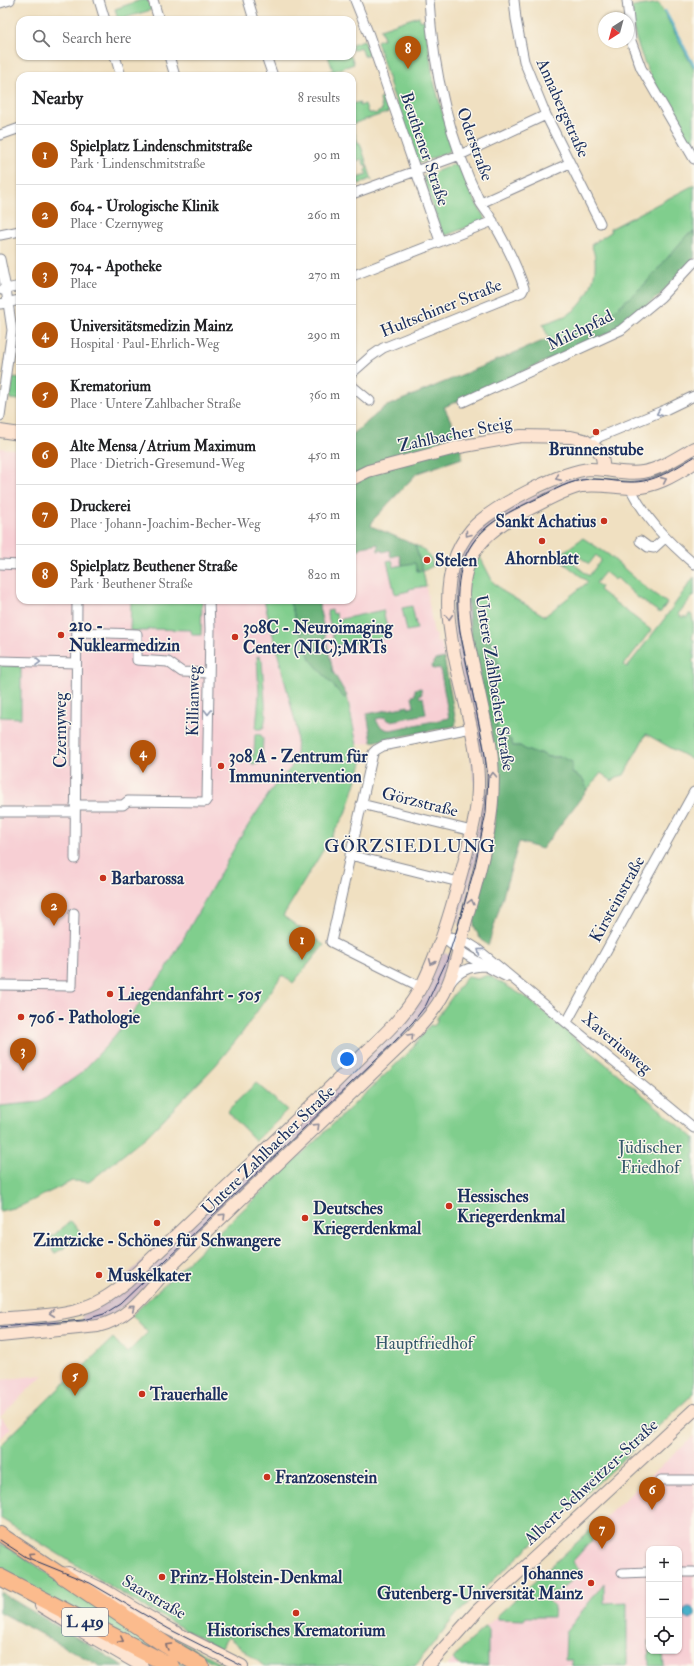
<!DOCTYPE html>
<meta charset="utf-8">
<style>
body{margin:0;font-family:"IM FELL Double Pica",serif;background:#f2f2f2;color:#202124}
.controls{position:absolute;right:12px;bottom:12px;display:grid;overflow:hidden;border-radius:8px;box-shadow:0 1px 3px #0004}
.controls button{width:36px;height:36px;display:grid;place-items:center;padding:0;border:0;border-bottom:1px solid #e0e0e0;background:#fff;color:#202124;font:20px sans-serif}
.compass{position:absolute;left:598px;top:12px;width:36px;height:36px;border-radius:50%;background:#fff;box-shadow:0 1px 3px #0004;rotate:216deg}
.you{position:absolute;left:347px;top:1059px;width:14px;height:14px;margin:-10px;border:3px solid #fff;border-radius:50%;background:#1a73e8;box-shadow:0 0 0 6px #1a73e833}
.badge{display:grid;place-items:center;width:26px;height:26px;border-radius:50%;background:#b45309;color:#fff;font-size:13px;font-weight:700}
.pin{position:absolute;translate:-50% -33px;filter:drop-shadow(0 1px 2px #0008)}
.pin::after{content:'';position:absolute;top:21px;width:14px;height:12px;background:inherit;clip-path:polygon(0 0,100% 0,50% 100%)}
.list{margin:0;padding:0;list-style:none}
h2{display:flex;justify-content:space-between;align-items:center;height:52px;margin:0;padding:0 16px;font-size:17px}
h2 small{font-size:13px;font-weight:400;color:#757577}
.list li{display:grid;grid-template-columns:26px 1fr auto;gap:12px;align-items:center;box-sizing:border-box;height:60px;padding:0 16px;border-top:1px solid #e0e0e0}
.list b{display:block;font-size:15px;white-space:nowrap}
.list p{margin:0;font-size:13px;white-space:nowrap;color:#757577}
.list em{font-size:13px;font-style:normal;color:#757577}
.icon{flex:none;width:22px;height:22px;fill:none;stroke:currentColor;stroke-width:2;stroke-linecap:round;stroke-linejoin:round}
.map{position:relative;flex:none;width:694px;height:1666px;overflow:hidden}
.search{position:absolute;background:#fff;box-shadow:0 1px 3px #0004;left:16px;top:16px;width:340px;height:44px;display:flex;align-items:center;gap:10px;box-sizing:border-box;padding:0 14px;border-radius:12px;color:#757577;font-size:15px}
.panel{position:absolute;background:#fff;box-shadow:0 1px 3px #0004;left:16px;top:72px;width:340px;height:532px;border-radius:12px}
.map>svg:first-child{display:block}
.built{fill:#f7cfd4;fill-rule:evenodd}
.industrial{fill:#d2bdc8}
.green{fill:#80ce8d;stroke:#4e7e76;fill-rule:evenodd}
.forest{fill:#68b178;stroke:#42706b}
.water{fill:#4ab0c9;stroke:#327094}
.lines{fill:none;stroke-linecap:round;stroke-linejoin:round}
.stream{stroke:#4ab0c9;stroke-width:2.5}
.street-casing{stroke:#868890;stroke-width:11}
.secondary-casing{stroke:#868890;stroke-width:14}
.primary-casing{stroke:#868890;stroke-width:16}
.highway-casing{stroke:#868890;stroke-width:18}
.street{stroke:#fff;stroke-width:9}
.secondary{stroke:#fde4d1;stroke-width:12}
.primary{stroke:#fbbb8d;stroke-width:14}
.highway{stroke:#fbbb8d;stroke-width:16}
.tram{stroke:#1b2f5e;stroke-width:1}
.oneway{stroke:#8d97ae}
.oneway2{stroke:#8c8a98}
.oneway3{stroke:#806e73}
.poi-dot{fill:#c8321e;stroke:#fbf7ec;stroke-width:1.5}
.labels{text-anchor:middle;dominant-baseline:central;stroke-width:3;stroke-linejoin:round;paint-order:stroke}
.shield{fill:#fbf7ec;stroke:#5e6b89;stroke-width:1}
.shield-label{font-size:16px;font-weight:bold;fill:#1b2f5e}
.street-label{font-size:17px;fill:#1b2f5e;stroke:#fbf7ec}
.poi-label{font-size:17px;font-weight:bold;fill:#1b2f5e;stroke:#fbf7ec;text-anchor:start}
.park-label{font-size:17px;fill:#34576a;stroke:#fbf7ec}
.neighbourhood-label{font-size:18px;letter-spacing:1px;fill:#1b2f5e;stroke:#fbf7ec}
</style>
<div class="map">
<svg width="694" height="1666" viewBox="0 0 694 1666">
<rect width="100%" height="100%" fill="#fbf7ec"/>
<filter id="ink" filterUnits="userSpaceOnUse"><feTurbulence type="fractalNoise" baseFrequency=".025" numOctaves="2"/><feDisplacementMap in="SourceGraphic" scale="8" xChannelSelector="R" yChannelSelector="G"/><feConvolveMatrix kernelMatrix="1 2 1 2 8 2 1 2 1" color-interpolation-filters="sRGB"/></filter>
<filter id="wash" filterUnits="userSpaceOnUse"><feTurbulence type="fractalNoise" baseFrequency=".012" numOctaves="4" result="noise"/><feDisplacementMap in="SourceGraphic" scale="16" xChannelSelector="R" yChannelSelector="G"/><feGaussianBlur stdDeviation="0.9" result="paint"/><feColorMatrix in="noise" values="0 0 0 0 0 0 0 0 0 0 0 0 0 0 0 0 0 1.4 0 .05"/><feComposite in="paint" operator="in"/></filter>
<g filter="url(#wash)">
<rect width="100%" height="100%" fill="#f0e0c1"/>
<path class="built" d="M0,448L20,450V600H264L297,729L298,743L296,758L291,768L274,786L240,838L165,971L109,1043L80,1074L40,1102L4,1106H0Z
M352,527L415,545L425,580L434,635H436L437,643L441,642L456,722L455,726L357,745L347,696L333,672L317,600H352Z
M43,1375L0,1417L11,1428L0,1439V1380Z
M694,1436V1666H447L464,1646L485,1627ZM649,1549H679V1651H649Z"/>
<path class="industrial" d="M694,452V460L664,477L635,483L634,478Z
M586,476L585,481L497,521L486,530L475,543L480,721L489,777L483,834L459,923H458L455,918L479,819L454,630L453,577L466,544L493,515L566,479Z
M445,953L451,956L444,981L435,998L413,1028L133,1299L112,1315L96,1322H85L82,1318L84,1314L390,1036L441,955Z
M59,1319L57,1324L0,1332V1321Z"/>
<path class="green" d="M141,0H148L151,10L118,20L115,9Z
M659,3L694,70V150C670,112 645,75 634,31C632,24 632,15 632,7Z
M419,16L420,21L425,20L433,78L452,148L450,151L420,163L417,161L392,91L377,41L384,38L380,29Z
M364,40L369,54L364,56L361,47L352,50V44Z
M328,56H351L354,64L334,71L335,76H316L333,70Z
M384,98L389,112L352,124V104L359,102L360,106L365,104L368,113H374L375,114L382,110L380,99Z
M352,125L358,143H360L372,180L370,179L359,184L357,178L367,175L365,169L367,168L366,165H364L362,159L353,162L352,160L354,159L352,154Z
M457,163L475,201L486,220L444,236L442,235L423,177Z
M694,185V258L619,328L444,407L458,436L462,458L417,473L373,520L370,526L352,435L385,407L549,339L543,324C554,320 569,316 577,308C592,293 601,264 591,245L611,232L610,229Z
M13,377L20,378V400L10,399Z
M583,538L609,555L646,588L667,603L660,613L637,597L617,578L615,580L605,572L596,583L601,587L599,590L651,630L624,665L627,667L665,618L694,577V597L693,596L678,614L683,618L684,616L687,618L689,614H691C694,619 694,632 692,639L694,640V659L692,661L694,663V761L646,734L624,775L617,777L612,781L601,773L587,790L583,779L572,773L562,757H548L541,753H534L526,750L520,746H513L511,740C508,738 504,737 502,735C488,721 493,686 500,669L484,621L467,596V583L478,553L493,582L504,592L545,616L588,582L556,557ZM596,555L601,560L589,576L574,564L580,557L589,564Z
M415,545C427,551 430,553 433,566L423,571L426,586L409,589V591L395,594L387,561L392,560L394,567L415,562L423,571Z
M131,600H202L201,635H192L191,630L149,629L148,631H130Z
M264,600H317L333,672L347,696L357,745L362,763L347,811L283,916L324,945L293,983L282,975L242,1033L215,1066L147,1136L89,1182L72,1181L21,1206L0,1211V1106L40,1102L80,1074L109,1043L165,971L240,838L274,786L291,768L296,758L297,729Z
M412,606L417,629L407,631L402,608Z
M332,610L333,614L336,613L337,620L383,610L389,636L364,643V642L338,645L339,654L337,655L327,611Z
M257,656L260,657L262,661L266,715L264,727L261,729H256L259,695Z
M0,665L21,666V718L0,717Z
M255,734L261,735L263,738L262,760L258,764H252L251,755H254Z
M488,975L527,998L694,1138V1393L456,1615L415,1666H264L228,1637L220,1649L139,1604L0,1518V1446L81,1367L82,1368L113,1338L127,1353L148,1332L132,1315L408,1053L430,1025L434,1026L437,1022V1018L465,979L468,977L477,979Z
M256,1083L287,1110L256,1141L227,1111Z
M71,1221L82,1235L64,1248L55,1253L53,1252L50,1238Z
M597,1524L602,1529L572,1562L580,1571C572,1582 563,1589 552,1594L549,1601L554,1606L553,1617H526L524,1620L497,1619V1616Z
M0,1543L28,1560L186,1666L110,1630L0,1572Z
M604,1583V1603L627,1602V1666H572V1660H565L566,1632Z
M485,1627L488,1628V1666H461L453,1659L464,1646Z
M161,1631L226,1666H220L160,1633Z
M648,1640L649,1651H663L664,1666H649Z"/>
<path class="forest" d="M694,232V258L660,295L619,328L444,407L458,436L462,458L417,473L373,520L371,526L415,545L423,571H417L415,563L402,565L399,555L391,557L389,550L383,552L382,550L378,551V544L362,547L352,555V435L385,407L550,338L553,345L603,320L644,285L687,235Z
M467,596L484,621L500,669C499,673 496,677 495,681C491,694 492,725 502,735C504,737 508,738 511,740L513,746H520L526,750L534,753H541L548,757H562L572,762V773L583,779L587,790L542,849L519,842L488,946L479,937L474,925L475,905L493,832L499,787L497,761L471,636Z
M289,600H320L319,606L333,672L347,696L344,698L310,659Z
M444,658L456,722L455,726L372,742L367,714L408,706V708L414,707L412,696L415,695V689L421,688L422,694L419,695L420,698L423,697L426,714L391,721L387,720L385,717L376,719C378,725 382,729 390,730L449,718L440,668L433,669L432,665L435,660Z
M0,1592L124,1666H100L0,1612Z"/>
<path class="water" d="M683 1613a6 6 0 1 1 12 0a6 6 0 1 1-12 0Z"/>
<g class="lines">
<path class="stream" d="M665,11L694,66"/>
</g>
</g>
<g filter="url(#ink)">
<g class="lines">
<g class="street-casing">
<path id="street" d="M99,0L105,20
M153,0L159,20
M248,0L254,20
M355,0L369,35L440,241
M514,0L516,19L524,61L546,115L600,223
M627,0L631,41L641,68L694,159
M0,3L10,0
M115,56L121,76
M169,56L175,76
M266,56L273,76
M0,135L20,128
M352,194L460,155L546,115
M481,203L570,163
M0,235L20,231
M0,259L6,289L12,330L0,416
M352,276L493,221
M2,290L20,286
M0,304L20,300
M352,373L370,357L383,348L522,292L524,288C518,268 504,241 493,222C490,215 484,209 480,202C449,139 433,70 429,0
M352,386L370,401
M463,402L621,330L661,297L694,262
M591,444L599,437L667,409L694,396
M630,488C646,519 667,541 694,564
M640,541L648,547L654,548L665,538
M0,564L20,565
M77,632L137,634V660L168,662L182,672L209,673
M0,661L76,663
M361,804L472,831
M75,805H123L128,801L205,802L207,799L210,629L209,600
M0,812H75
M350,855L459,882
M75,859L77,600
M442,937C454,936 466,941 476,948L694,1128
M442,937C461,954 484,966 507,977
M450,983C458,971 470,966 485,966
M0,985L72,986L74,913
M421,987L331,942L373,753L376,750L383,746L471,728
M567,1022L694,792
M661,1480H694
M679,1572H694
M622,1573L649,1572"/>
</g>
<g class="secondary-casing">
<path id="secondary" d="M0,431L20,434
M352,479L368,471L459,447L521,436L571,437L584,440L598,450L602,457L604,470
M0,1319C26,1316 61,1316 85,1307C101,1302 114,1292 127,1282C181,1231 234,1179 288,1128C314,1103 340,1078 366,1052C385,1034 405,1015 418,992C428,976 434,957 441,940C450,915 457,889 464,863C471,835 479,808 478,779C477,703 416,596 471,530C489,508 563,470 591,469C609,469 625,475 643,472C661,469 678,457 694,448
M0,1336L98,1326C129,1319 146,1293 166,1271L413,1034C425,1021 436,1009 444,993C455,971 460,944 466,920C482,862 500,805 490,744C484,716 478,688 472,660C456,588 454,544 529,509C546,501 563,490 582,486C598,484 613,487 630,488C654,488 674,476 694,463
M68,1573L104,1590L169,1629L242,1666
M41,1606L80,1630L142,1666
M428,1666L477,1611L694,1410"/>
</g>
<g class="primary-casing">
<path id="primary" d="M0,1534L62,1575"/>
</g>
<g class="highway-casing">
<path id="highway" d="M62,1575L166,1645L201,1666
M0,1577L171,1666"/>
</g>
<use href="#street" class="street"/>
<use href="#secondary" class="secondary"/>
<use href="#primary" class="primary"/>
<use href="#highway" class="highway"/>
<path class="tram" d="M0,1327L83,1320L104,1314L120,1304L395,1041L413,1022L426,1005L447,960L459,923L475,866L486,813L488,777L484,749L460,631C455,593 456,553 487,527C500,516 516,509 532,501C548,494 564,483 582,480C598,477 614,482 630,482C654,483 674,469 694,457
M0,1540L26,1557L90,1583L169,1629L242,1666"/>
</g>
<defs><path id="oneway-chevron" d="M-2-3.5L2.5 0L-2 3.5" fill="none" stroke-width="1.6" stroke-linecap="round" stroke-linejoin="round"/></defs>
<g class="oneway">
<use href="#oneway-chevron" transform="translate(659 413) rotate(158)"/>
<use href="#oneway-chevron" transform="translate(38 662) rotate(1)"/>
<use href="#oneway-chevron" transform="translate(208 712) rotate(91)"/>
<use href="#oneway-chevron" transform="translate(480 951) rotate(-143)"/>
</g>
<g class="oneway2">
<use href="#oneway-chevron" transform="translate(558 478) rotate(156)"/>
<use href="#oneway-chevron" transform="translate(664 480) rotate(-24)"/>
<use href="#oneway-chevron" transform="translate(468 534) rotate(127)"/>
<use href="#oneway-chevron" transform="translate(449 617) rotate(86)"/>
<use href="#oneway-chevron" transform="translate(493 775) rotate(-93)"/>
<use href="#oneway-chevron" transform="translate(471 902) rotate(-76)"/>
<use href="#oneway-chevron" transform="translate(432 962) rotate(113)"/>
<use href="#oneway-chevron" transform="translate(411 1036) rotate(-45)"/>
<use href="#oneway-chevron" transform="translate(317 1126) rotate(-44)"/>
<use href="#oneway-chevron" transform="translate(223 1216) rotate(-44)"/>
<use href="#oneway-chevron" transform="translate(132 1308) rotate(-40)"/>
<use href="#oneway-chevron" transform="translate(52 1313) rotate(173)"/>
</g>
<g class="oneway3">
<use href="#oneway-chevron" transform="translate(31 1555) rotate(-146)"/>
<use href="#oneway-chevron" transform="translate(121 1640) rotate(27)"/>
<use href="#oneway-chevron" transform="translate(168 1646) rotate(-149)"/>
</g>
</g>
<g class="poi-dot">
<circle cx="596" cy="432" r="4"/>
<circle cx="604" cy="521" r="4"/>
<circle cx="542" cy="541" r="4"/>
<circle cx="427" cy="560" r="4"/>
<circle cx="61" cy="635" r="4"/>
<circle cx="235" cy="637" r="4"/>
<circle cx="221" cy="766" r="4"/>
<circle cx="103" cy="878" r="4"/>
<circle cx="110" cy="994" r="4"/>
<circle cx="21" cy="1017" r="4"/>
<circle cx="449" cy="1206" r="4"/>
<circle cx="305" cy="1218" r="4"/>
<circle cx="157" cy="1223" r="4"/>
<circle cx="99" cy="1275" r="4"/>
<circle cx="142" cy="1394" r="4"/>
<circle cx="267" cy="1477" r="4"/>
<circle cx="162" cy="1577" r="4"/>
<circle cx="591" cy="1583" r="4"/>
<circle cx="296" cy="1613" r="4"/>
</g>
<g class="labels">
<rect class="shield" x="62" y="1608" width="46" height="28" rx="3"/>
<g class="shield-label">
<text x="85" y="1622">L 419</text>
</g>
<g class="street-label">
<text transform="translate(563 108) rotate(66)">Annabergstraße</text>
<text transform="translate(475 144) rotate(70)">Oderstraße</text>
<text transform="translate(425 149) rotate(71)">Beuthener Straße</text>
<text transform="translate(441 308) rotate(-22)">Hultschiner Straße</text>
<text transform="translate(580 330) rotate(-26)">Milchpfad</text>
<text transform="translate(455 434) rotate(-12)">Zahlbacher Steig</text>
<text transform="translate(495 683) rotate(81)">Untere Zahlbacher Straße</text>
<text transform="translate(193 701) rotate(-89)">Killianweg</text>
<text transform="translate(60 730) rotate(-90)">Czernyweg</text>
<text transform="translate(420 802) rotate(14)">Görzstraße</text>
<text transform="translate(617 899) rotate(-61)">Kirsteinstraße</text>
<text transform="translate(617 1043) rotate(40)">Xaveriusweg</text>
<text transform="translate(268 1150) rotate(-44)">Untere Zahlbacher Straße</text>
<text transform="translate(591 1482) rotate(-43)">Albert-Schweitzer-Straße</text>
<text transform="translate(154 1597) rotate(30)">Saarstraße</text>
</g>
<g class="poi-label">
<text x="596" y="449" text-anchor="middle">Brunnenstube</text>
<text x="596" y="521" text-anchor="end">Sankt Achatius</text>
<text x="542" y="558" text-anchor="middle">Ahornblatt</text>
<text x="435" y="560">Stelen</text>
<text x="69" y="625">210 -<tspan x="69" dy="20">Nuklearmedizin</tspan></text>
<text x="243" y="627">308C - Neuroimaging<tspan x="243" dy="20">Center (NIC);MRTs</tspan></text>
<text x="229" y="756">308 A - Zentrum für<tspan x="229" dy="20">Immunintervention</tspan></text>
<text x="111" y="878">Barbarossa</text>
<text x="118" y="994">Liegendanfahrt - 505</text>
<text x="29" y="1017">706 - Pathologie</text>
<text x="457" y="1196">Hessisches<tspan x="457" dy="20">Kriegerdenkmal</tspan></text>
<text x="313" y="1208">Deutsches<tspan x="313" dy="20">Kriegerdenkmal</tspan></text>
<text x="157" y="1240" text-anchor="middle">Zimtzicke - Schönes für Schwangere</text>
<text x="107" y="1275">Muskelkater</text>
<text x="150" y="1394">Trauerhalle</text>
<text x="275" y="1477">Franzosenstein</text>
<text x="583" y="1573" text-anchor="end">Johannes<tspan x="583" dy="20">Gutenberg-Universität Mainz</tspan></text>
<text x="170" y="1577">Prinz-Holstein-Denkmal</text>
<text x="296" y="1630" text-anchor="middle">Historisches Krematorium</text>
</g>
<g class="park-label">
<text x="650" y="1147">Jüdischer<tspan x="650" dy="20">Friedhof</tspan></text>
<text x="424" y="1343">Hauptfriedhof</text>
</g>
<g class="neighbourhood-label">
<text x="410" y="846">GÖRZSIEDLUNG</text>
</g>
</g>
</svg>
<div class="controls">
<button>+</button>
<button>−</button>
<button><svg class="icon" aria-label="locate" viewBox="0 0 24 24"><circle cx="12" cy="12" r="6"/><path d="M12 2v4M12 18v4M2 12h4M18 12h4"/></svg></button>
</div>
<svg class="compass" viewBox="-18 -18 36 36"><path d="M0-13l5 13h-10z" fill="#e53935"/><path d="M0 13l5-13h-10z" fill="#757577"/></svg>
<div class="you"></div>
<div class="pin badge" style="left:302px;top:960px">1</div>
<div class="pin badge" style="left:54px;top:926px">2</div>
<div class="pin badge" style="left:23px;top:1071px">3</div>
<div class="pin badge" style="left:143px;top:773px">4</div>
<div class="pin badge" style="left:75px;top:1396px">5</div>
<div class="pin badge" style="left:652px;top:1510px">6</div>
<div class="pin badge" style="left:602px;top:1549px">7</div>
<div class="pin badge" style="left:408px;top:69px">8</div>
<div class="search"><svg class="icon" aria-label="search" viewBox="0 0 24 24"><circle cx="10" cy="10" r="6"/><path d="M15 15l6 6"/></svg>Search here</div>
<section class="panel">
<h2>Nearby<small>8 results</small></h2>
<ul class="list">
<li><span class="badge">1</span><div><b>Spielplatz Lindenschmitstraße</b><p>Park · Lindenschmitstraße</p></div><em>90 m</em></li>
<li><span class="badge">2</span><div><b>604 - Urologische Klinik</b><p>Place · Czernyweg</p></div><em>260 m</em></li>
<li><span class="badge">3</span><div><b>704 - Apotheke</b><p>Place</p></div><em>270 m</em></li>
<li><span class="badge">4</span><div><b>Universitätsmedizin Mainz</b><p>Hospital · Paul-Ehrlich-Weg</p></div><em>290 m</em></li>
<li><span class="badge">5</span><div><b>Krematorium</b><p>Place · Untere Zahlbacher Straße</p></div><em>360 m</em></li>
<li><span class="badge">6</span><div><b>Alte Mensa / Atrium Maximum</b><p>Place · Dietrich-Gresemund-Weg</p></div><em>450 m</em></li>
<li><span class="badge">7</span><div><b>Druckerei</b><p>Place · Johann-Joachim-Becher-Weg</p></div><em>450 m</em></li>
<li><span class="badge">8</span><div><b>Spielplatz Beuthener Straße</b><p>Park · Beuthener Straße</p></div><em>820 m</em></li>
</ul>
</section>
</div>
